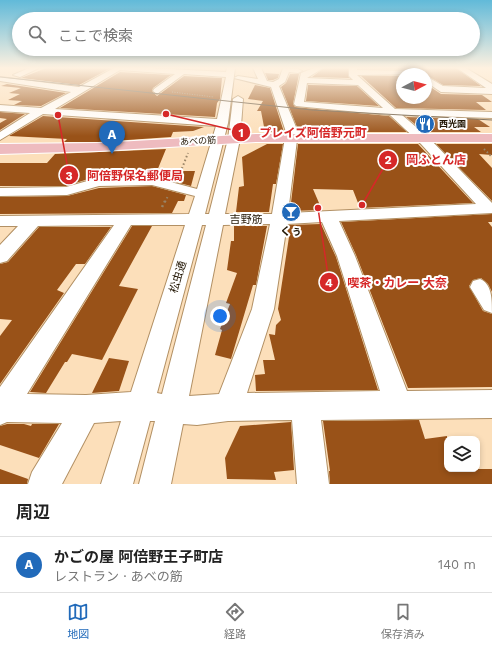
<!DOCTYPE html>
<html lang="ja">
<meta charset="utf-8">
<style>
body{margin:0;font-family:"Work Sans","Noto Sans JP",sans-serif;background:#f2f2f2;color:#222}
.controls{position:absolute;right:12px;bottom:12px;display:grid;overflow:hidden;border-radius:8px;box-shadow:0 2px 6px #0003}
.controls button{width:36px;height:36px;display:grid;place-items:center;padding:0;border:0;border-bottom:1px solid #e0e0e0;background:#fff;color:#222;font:20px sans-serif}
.compass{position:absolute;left:396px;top:68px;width:36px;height:36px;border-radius:50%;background:#fff;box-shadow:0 2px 6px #0003;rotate:83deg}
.you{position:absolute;left:220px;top:316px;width:14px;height:14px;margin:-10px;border:3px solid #fff;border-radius:50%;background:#1a73e8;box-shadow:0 0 0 6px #1a73e833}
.badge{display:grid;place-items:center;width:26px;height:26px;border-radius:50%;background:#216aba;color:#fff;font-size:13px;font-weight:700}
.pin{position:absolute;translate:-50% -33px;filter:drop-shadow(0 1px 2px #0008)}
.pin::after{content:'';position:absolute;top:21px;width:14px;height:12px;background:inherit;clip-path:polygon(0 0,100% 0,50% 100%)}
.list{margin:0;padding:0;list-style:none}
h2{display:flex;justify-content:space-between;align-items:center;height:52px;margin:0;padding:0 16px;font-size:17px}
h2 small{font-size:13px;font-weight:400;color:#767676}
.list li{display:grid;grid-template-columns:26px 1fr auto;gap:12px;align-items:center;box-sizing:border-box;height:56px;padding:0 16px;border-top:1px solid #e0e0e0}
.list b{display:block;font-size:15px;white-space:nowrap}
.list p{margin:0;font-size:13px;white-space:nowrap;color:#767676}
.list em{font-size:13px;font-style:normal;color:#767676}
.icon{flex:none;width:22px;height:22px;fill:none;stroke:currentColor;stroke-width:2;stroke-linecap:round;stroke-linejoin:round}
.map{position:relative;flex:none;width:492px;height:484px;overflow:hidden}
.search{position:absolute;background:#fff;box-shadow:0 2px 6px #0003;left:12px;right:12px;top:12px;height:44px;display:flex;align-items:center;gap:10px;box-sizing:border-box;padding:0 14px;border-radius:22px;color:#767676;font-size:15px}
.sheet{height:108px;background:#fff}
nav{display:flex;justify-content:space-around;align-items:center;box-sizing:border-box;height:56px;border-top:1px solid #e0e0e0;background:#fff;font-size:11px;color:#767676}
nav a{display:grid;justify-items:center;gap:2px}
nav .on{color:#216aba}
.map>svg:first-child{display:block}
.building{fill:#995218}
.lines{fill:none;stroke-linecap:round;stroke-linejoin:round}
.minor-casing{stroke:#b29064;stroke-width:2}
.major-casing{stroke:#fff;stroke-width:2}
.path-far2{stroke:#998467;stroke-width:1;stroke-dasharray:1 1.5;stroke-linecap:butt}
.path-far1{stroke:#998467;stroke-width:2;stroke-dasharray:1.5 2.5;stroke-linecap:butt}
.path{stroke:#998467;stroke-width:2.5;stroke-dasharray:2 3;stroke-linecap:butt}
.minor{fill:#fff;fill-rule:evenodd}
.major{fill:#eebbbf;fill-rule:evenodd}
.tram{stroke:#604f38;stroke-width:1}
.labels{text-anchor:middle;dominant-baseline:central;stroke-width:4;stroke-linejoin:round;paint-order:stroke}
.far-poi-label{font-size:9px;font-weight:bold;fill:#221604;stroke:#fff;text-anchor:start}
.far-street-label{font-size:9px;fill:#221604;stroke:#fff}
.street-label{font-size:11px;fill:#221604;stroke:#fff}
.poi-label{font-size:11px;font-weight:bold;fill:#221604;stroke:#fff}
.leader{fill:none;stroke:#d62828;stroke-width:1.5}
.callout-dot{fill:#d62828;stroke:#fff;stroke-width:1.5}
.mark-label{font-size:12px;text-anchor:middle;font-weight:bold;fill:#fff}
.callout-label{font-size:12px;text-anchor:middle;font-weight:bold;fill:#d62828;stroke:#fff;stroke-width:4;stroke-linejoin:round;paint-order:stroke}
</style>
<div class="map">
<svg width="492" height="484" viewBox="0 0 492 484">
<rect width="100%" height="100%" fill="#fcdfba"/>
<path class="building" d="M46,68H111L79,85L21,78Z
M324,68H348L349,78L312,77Z
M358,68H456L481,86L443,85L426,75L424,70Z
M120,72L171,75L153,88L152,91L157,96L184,76L222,78L220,99L217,103L215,117L60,108Z
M265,73L279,74L278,78L273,80H268Z
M290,74H299L293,104L295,107L389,116L407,132H299L281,87L286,83Z
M361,76H402V98H426V84L441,94L482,95L492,102H476L486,110L396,108Z
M7,84L66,93L41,106L14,105L22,101L8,100L20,94L9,93L21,88L1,86Z
M255,85L270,88L284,132H265L261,111H257L263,101L248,99Z
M308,85L357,86L379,106L306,101Z
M0,112L25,114L0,130V123L7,119L0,118Z
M43,116L204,127L193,131L173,132L171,137L99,142H64L67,139L9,136Z
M406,117L478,119L490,127H474L481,132H425Z
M267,144H283L276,184H273L269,212H236L239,187L244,186L242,157Z
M298,144H418L473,203L360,208L353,190L313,189L322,210L290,211Z
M436,144H492V155L479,154L492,168V201Z
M166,149L157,171H195L191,186L152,176H98L66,186H0V163H47L55,154Z
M152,186L186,195L184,201H178L172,213L0,214V197L67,196L99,188Z
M492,214V222H488L492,227V292L488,284L481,278L473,280L469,286L483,311L492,314V387L408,388L356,255L341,222Z
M321,224L336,257L378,390L256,391L255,375L265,374L263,360H275L269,334L275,335L276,325L281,320L278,309L289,237H287L288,225Z
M132,226H152L119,286L138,289L102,360L72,354L67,362H65L46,393L30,392Z
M234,226H267L256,285H253L231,359L215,355L222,330L220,329L230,304L226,303L237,273L227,270L231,241H234Z
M39,227H111L85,264H76L57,290L64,293L0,384V336L12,320L0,319V264L8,262Z
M109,358L129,361L119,391L92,393Z
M419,420L425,439L447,436V469H492V484H330L329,471H330L323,421Z
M291,422L294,470L274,472L276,480L227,479L225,458L240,426Z
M7,424H24L31,426L32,424H59L39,458L0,445V426Z
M0,469L28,479L27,484H0Z"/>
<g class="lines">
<g class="minor-casing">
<path id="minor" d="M29,68H39L20,77L13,75Z
M114,68H151L226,72L227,68H235L228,123L205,214H209L228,139L233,99L238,96L243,99L240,139L225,214H272L286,132L271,87L234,78L238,76L258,79L253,68H261L267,81L273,82L279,79L283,68L298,69L302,71L298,73L289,72L285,82L279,86L298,132L288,213L476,204L421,144L390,115L296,106L294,104L301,73L314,68H323L307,78L353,80L349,76V68H357V70L421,71H424V74L357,75L395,109L492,112V118L402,115L429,138L492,203V213L339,221L355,256L407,391L492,390V418L321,420L329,484H297L292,420L228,421L197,425L183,424L171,484H139L155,421H150L133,484H101L121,421L94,423L62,484H28L32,472L62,423L7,422L0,425V387L114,225L38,226L7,261L0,263V245L18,226H0V216L189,214L195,196L152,185L99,186L67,195L0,196V188L66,187L98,178L152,177L197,189L216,126L43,114L0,140V132L30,113L0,111V105L41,108L71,92L0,81V77L79,87ZM120,70L175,74L154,89L153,91L157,94L184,74L226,77L217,119L55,109ZM307,83L358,85L383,108L304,102ZM322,222L337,256L380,391L247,393L274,309L287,224ZM270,224L252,309L219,394L189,396L223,225ZM131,225H185L131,392L86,395L27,394ZM202,225H206L162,394L157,393Z
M457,68H466L492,84V94L441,92L426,82V76L443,86L486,88Z
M480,279C492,284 492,299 492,313L484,310L470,287L473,281Z"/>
</g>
<g class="major-casing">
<path id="major" d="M256,134H492V142H256L99,151L0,154V144L99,143Z"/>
</g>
<path class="path-far2" d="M172,92L214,97"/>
<path class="path-far1" d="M484,149L492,157
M179,176L188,153
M165,202L168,196"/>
<path class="path" d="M162,207L165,201"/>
<use href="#minor" class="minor"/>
<use href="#major" class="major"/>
<path class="tram" d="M0,77L312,110L492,120"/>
</g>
<linearGradient id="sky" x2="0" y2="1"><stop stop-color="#61bad9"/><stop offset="0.5" stop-color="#fef1e0"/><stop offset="1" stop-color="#fef1e0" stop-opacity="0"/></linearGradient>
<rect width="492" height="136" fill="url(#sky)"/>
<defs>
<g id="restaurant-disc" transform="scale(1)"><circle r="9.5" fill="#216aba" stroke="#fff"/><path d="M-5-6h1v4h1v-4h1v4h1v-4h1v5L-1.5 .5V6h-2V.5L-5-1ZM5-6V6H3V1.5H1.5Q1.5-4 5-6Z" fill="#fff"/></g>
<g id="bar-disc" transform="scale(1)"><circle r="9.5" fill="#216aba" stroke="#fff"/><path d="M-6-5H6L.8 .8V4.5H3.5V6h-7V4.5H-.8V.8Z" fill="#fff"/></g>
</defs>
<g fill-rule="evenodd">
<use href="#restaurant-disc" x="425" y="124"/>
<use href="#bar-disc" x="291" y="212"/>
</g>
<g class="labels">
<g class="far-poi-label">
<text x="439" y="124">西光園</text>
</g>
<g class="far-street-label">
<text transform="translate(198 141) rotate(-3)">あべの筋</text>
</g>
<g class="street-label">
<text x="246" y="219">吉野筋</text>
<text transform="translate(178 277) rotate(-73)">松虫通</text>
</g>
<g class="poi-label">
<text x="291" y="231">くぅ</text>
</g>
</g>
<path class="leader" d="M166 114L241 132M362 205L388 160M58 115L69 175M318 208L329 282"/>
<g class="callout-dot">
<circle cx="166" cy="114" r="4"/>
<circle cx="362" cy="205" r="4"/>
<circle cx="58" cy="115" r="4"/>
<circle cx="318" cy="208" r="4"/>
<circle cx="241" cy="132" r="10"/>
<circle cx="388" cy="160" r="10"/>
<circle cx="69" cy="175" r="10"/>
<circle cx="329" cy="282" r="10"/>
</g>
<g class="mark-label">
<text x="241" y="137">1</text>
<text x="388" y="164">2</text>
<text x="69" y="180">3</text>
<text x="329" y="287">4</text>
</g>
<g class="callout-label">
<text x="313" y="137">プレイズ阿倍野元町</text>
<text x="436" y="164">岡ふとん店</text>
<text x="135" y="180">阿倍野保名郵便局</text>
<text x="397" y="287">喫茶・カレー 大奈</text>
</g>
</svg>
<div class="controls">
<button><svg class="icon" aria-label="layers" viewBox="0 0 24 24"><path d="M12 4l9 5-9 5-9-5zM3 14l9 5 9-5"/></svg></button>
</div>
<svg class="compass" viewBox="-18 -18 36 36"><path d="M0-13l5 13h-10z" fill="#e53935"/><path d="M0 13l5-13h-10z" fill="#767676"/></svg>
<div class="you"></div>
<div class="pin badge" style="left:112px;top:154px">A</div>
<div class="search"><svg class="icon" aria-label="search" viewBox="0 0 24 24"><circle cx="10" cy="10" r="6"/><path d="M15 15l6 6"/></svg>ここで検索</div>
</div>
<section class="sheet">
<h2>周辺<small></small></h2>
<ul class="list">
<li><span class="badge">A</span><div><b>かごの屋 阿倍野王子町店</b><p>レストラン · あべの筋</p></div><em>140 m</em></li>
</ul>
</section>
<nav>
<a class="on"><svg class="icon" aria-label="map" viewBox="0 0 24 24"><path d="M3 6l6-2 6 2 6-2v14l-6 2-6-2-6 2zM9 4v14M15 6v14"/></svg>地図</a>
<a><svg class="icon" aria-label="directions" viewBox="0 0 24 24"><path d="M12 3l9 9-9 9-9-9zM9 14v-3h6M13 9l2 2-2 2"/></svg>経路</a>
<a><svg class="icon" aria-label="saved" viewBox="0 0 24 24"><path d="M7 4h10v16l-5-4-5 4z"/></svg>保存済み</a>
</nav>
